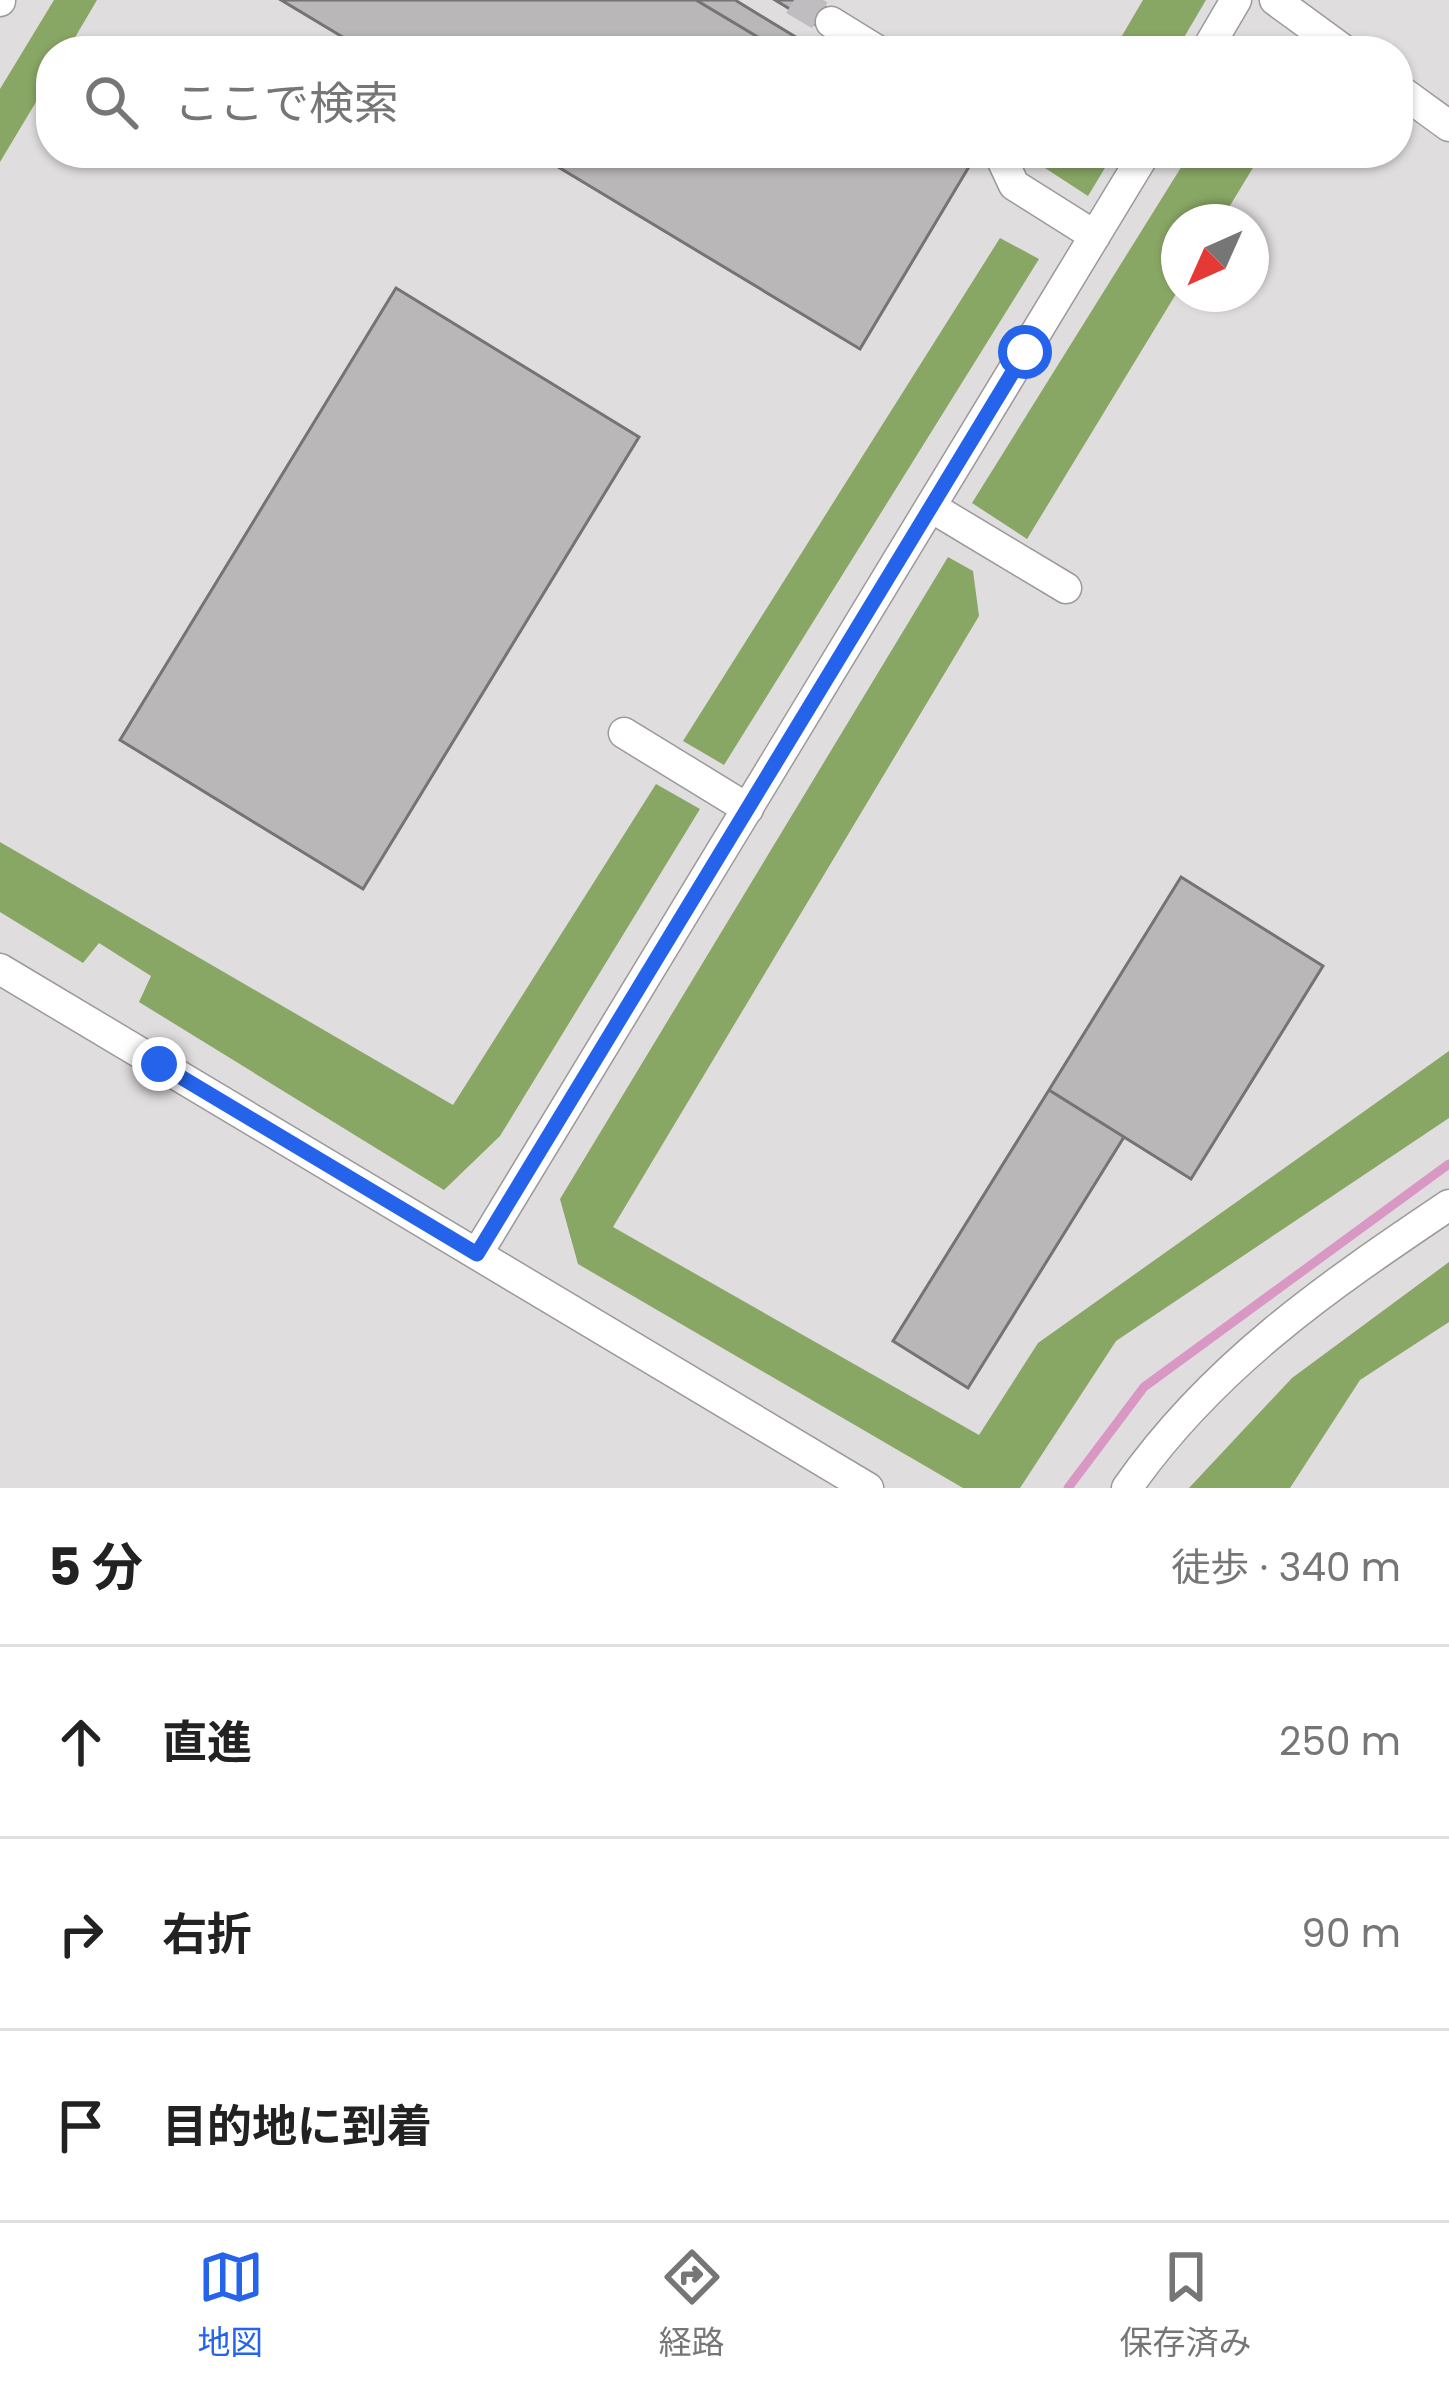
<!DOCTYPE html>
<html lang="ja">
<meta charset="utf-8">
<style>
body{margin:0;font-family:Poppins,"Noto Sans JP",sans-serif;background:#f6f6f6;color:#222}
.compass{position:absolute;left:1161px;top:204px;width:108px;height:108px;border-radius:50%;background:#fff;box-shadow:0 3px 9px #0004;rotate:225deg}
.stop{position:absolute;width:36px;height:36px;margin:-27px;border:9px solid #2563eb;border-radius:50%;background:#fff}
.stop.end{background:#2563eb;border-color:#fff;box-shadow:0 3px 12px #0008}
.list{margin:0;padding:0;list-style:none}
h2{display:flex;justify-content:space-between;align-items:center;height:156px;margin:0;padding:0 48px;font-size:51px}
h2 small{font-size:39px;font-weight:400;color:#767676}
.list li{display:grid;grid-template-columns:78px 1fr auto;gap:36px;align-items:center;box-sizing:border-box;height:192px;padding:0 48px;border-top:3px solid #e0e0e0}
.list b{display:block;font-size:45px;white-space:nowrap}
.list em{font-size:39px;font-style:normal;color:#767676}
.icon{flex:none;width:66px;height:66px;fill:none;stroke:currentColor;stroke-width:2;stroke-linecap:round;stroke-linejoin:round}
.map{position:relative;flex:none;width:1449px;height:1488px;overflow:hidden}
.search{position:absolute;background:#fff;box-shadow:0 3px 9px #0004;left:36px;right:36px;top:36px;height:132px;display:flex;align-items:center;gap:30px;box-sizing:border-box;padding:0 42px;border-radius:48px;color:#767676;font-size:45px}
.sheet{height:732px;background:#fff}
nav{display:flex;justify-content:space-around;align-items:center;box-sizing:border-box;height:168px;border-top:3px solid #e0e0e0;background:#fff;font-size:33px;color:#767676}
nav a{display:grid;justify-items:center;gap:6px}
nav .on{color:#2563eb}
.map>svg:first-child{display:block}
.forest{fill:#88a664}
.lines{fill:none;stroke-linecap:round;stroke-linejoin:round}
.stream{stroke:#d997c3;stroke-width:9}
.building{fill:#bab7b9;stroke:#767375;stroke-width:3}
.minor-tunnel{stroke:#bfbdbf;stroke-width:30;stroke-dasharray:30 15;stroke-linecap:butt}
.minor-casing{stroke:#9c999b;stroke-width:33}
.minor{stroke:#fff;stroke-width:30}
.route{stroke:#2563eb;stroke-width:15}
</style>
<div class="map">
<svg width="1449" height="1488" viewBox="0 0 1449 1488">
<rect width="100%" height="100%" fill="#e0dddf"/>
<path class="forest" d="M54,0H97L67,51H51V77L0,162V89Z
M1143,0H1206L1176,51H1113Z
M1054,153H1114L1088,196L1045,168Z
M1190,153H1262L1220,222H1179V289L1027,539L972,503Z
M1000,238L1039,259L724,765L683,741Z
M948,557L973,571L979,616L613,1227L979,1435L1038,1343L1449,1051V1118L1116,1341L1020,1488H963L578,1264L560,1199Z
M656,784L700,809L500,1136L444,1190L139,1002L151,976L99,943L83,963L0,912V842L453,1105Z
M1449,1262V1322L1360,1380L1290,1488H1189L1292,1378Z"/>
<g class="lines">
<path class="stream" d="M1068,1488L1144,1387L1449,1164"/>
</g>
<path class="building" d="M281,0H696L781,51H366Z
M696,0H735L817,50L781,51Z
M775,0H813L836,14L826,31Z
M535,153H950L970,165L860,349Z
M396,288L639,437L363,889L120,740Z
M1181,877L1323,966L1191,1179L1049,1090Z
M1049,1090L1124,1137L968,1388L893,1341Z"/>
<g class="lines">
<path class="minor-tunnel" d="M794,0L831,22"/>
<g class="minor-casing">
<path id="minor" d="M1275,0L1345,51
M0,1V0
M831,22L878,51
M1206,51L1236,0
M1398,89L1449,126
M999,153L1014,185L1095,236
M931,507L1066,588
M624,733L748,809
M0,969L868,1488
M477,1254L1145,153
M1127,1488C1212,1366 1327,1287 1449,1205"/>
</g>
<use href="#minor" class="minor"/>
</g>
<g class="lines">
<path class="route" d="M159,1064L477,1254L1025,352"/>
</g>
</svg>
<svg class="compass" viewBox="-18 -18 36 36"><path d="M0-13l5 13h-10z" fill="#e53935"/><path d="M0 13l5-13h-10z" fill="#767676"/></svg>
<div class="stop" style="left:1025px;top:352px"></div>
<div class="stop end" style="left:159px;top:1064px"></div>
<div class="search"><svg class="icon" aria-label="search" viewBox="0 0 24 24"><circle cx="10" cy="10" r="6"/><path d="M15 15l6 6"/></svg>ここで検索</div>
</div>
<section class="sheet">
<h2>5 分<small>徒歩 · 340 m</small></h2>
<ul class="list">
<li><svg class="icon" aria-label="ahead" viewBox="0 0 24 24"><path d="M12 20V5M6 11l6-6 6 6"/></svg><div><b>直進</b></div><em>250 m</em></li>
<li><svg class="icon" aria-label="right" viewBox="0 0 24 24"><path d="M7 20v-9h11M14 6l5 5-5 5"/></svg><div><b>右折</b></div><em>90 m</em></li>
<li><svg class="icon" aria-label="arrive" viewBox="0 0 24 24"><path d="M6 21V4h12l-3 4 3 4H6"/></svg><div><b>目的地に到着</b></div></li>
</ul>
</section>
<nav>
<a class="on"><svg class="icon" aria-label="map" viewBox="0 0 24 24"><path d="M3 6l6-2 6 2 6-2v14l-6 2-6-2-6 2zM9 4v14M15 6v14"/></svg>地図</a>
<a><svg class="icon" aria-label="directions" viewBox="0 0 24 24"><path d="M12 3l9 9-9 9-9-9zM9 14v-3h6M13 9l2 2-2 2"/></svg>経路</a>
<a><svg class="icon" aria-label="saved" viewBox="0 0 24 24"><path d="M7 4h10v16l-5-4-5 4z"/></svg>保存済み</a>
</nav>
